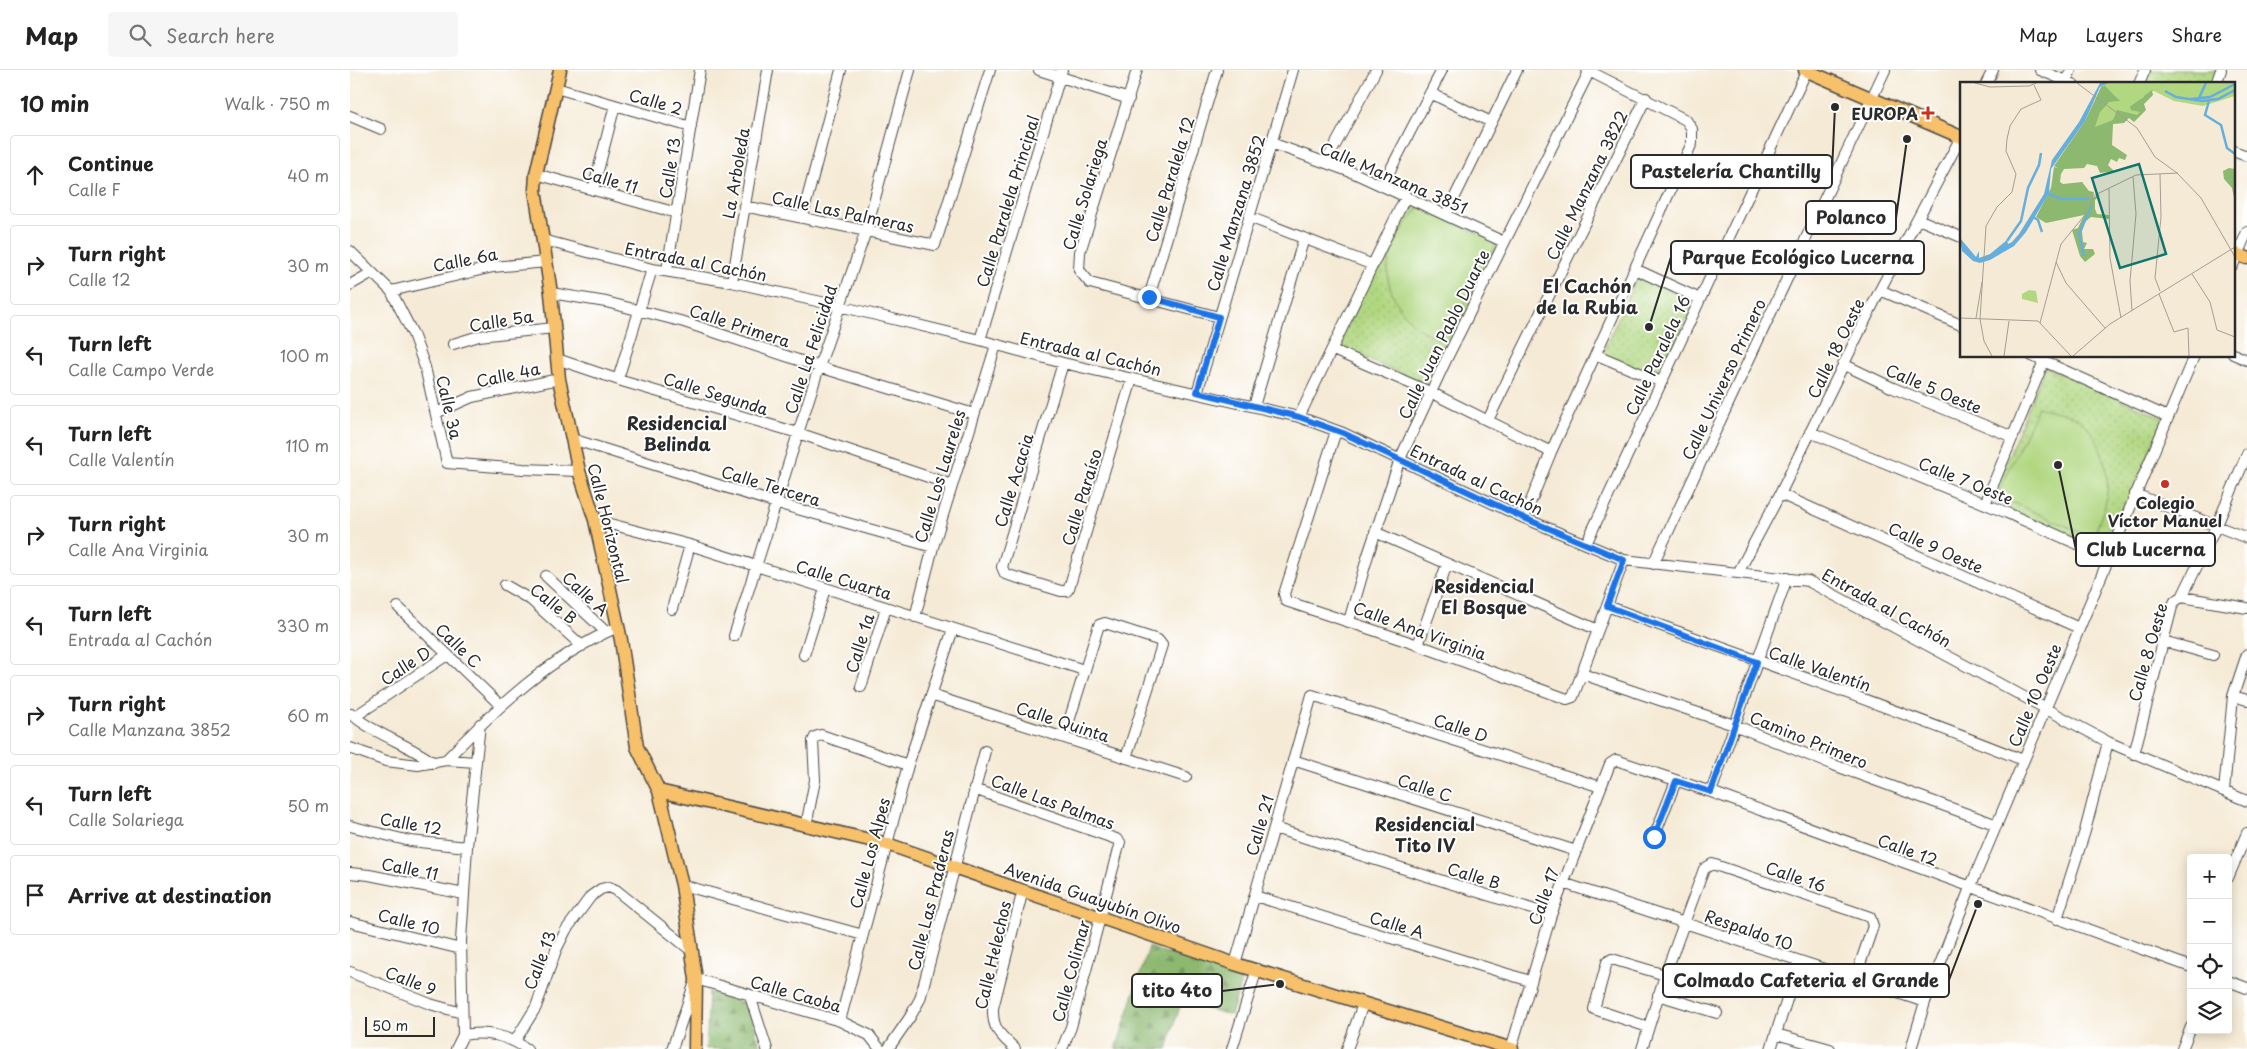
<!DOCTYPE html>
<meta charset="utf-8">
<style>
body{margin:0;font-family:"Playpen Sans",sans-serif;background:#f6f6f6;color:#222}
.controls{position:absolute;right:15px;bottom:15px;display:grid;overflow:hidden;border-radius:5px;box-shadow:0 2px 12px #0003}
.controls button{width:45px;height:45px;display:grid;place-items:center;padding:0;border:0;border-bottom:1px solid #e0e0e0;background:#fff;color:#222;font:25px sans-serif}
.scale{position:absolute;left:15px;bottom:12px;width:70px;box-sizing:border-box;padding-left:5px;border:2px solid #2b2b2b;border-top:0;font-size:14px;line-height:18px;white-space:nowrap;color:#2b2b2b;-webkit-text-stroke:4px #fff;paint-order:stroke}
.stop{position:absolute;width:15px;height:15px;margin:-11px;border:4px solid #1a73e8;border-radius:50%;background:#fff}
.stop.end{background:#1a73e8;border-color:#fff;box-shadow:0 1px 5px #0008}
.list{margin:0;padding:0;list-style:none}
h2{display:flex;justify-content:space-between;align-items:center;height:65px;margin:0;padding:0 20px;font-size:21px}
h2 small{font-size:16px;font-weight:400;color:#767676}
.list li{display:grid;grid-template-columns:32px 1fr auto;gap:15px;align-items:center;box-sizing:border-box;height:80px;margin:0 10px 10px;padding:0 10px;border:1px solid #e0e0e0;border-radius:5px}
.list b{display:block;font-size:19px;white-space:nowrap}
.list p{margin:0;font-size:16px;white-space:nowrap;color:#767676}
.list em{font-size:16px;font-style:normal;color:#767676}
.icon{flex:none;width:28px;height:28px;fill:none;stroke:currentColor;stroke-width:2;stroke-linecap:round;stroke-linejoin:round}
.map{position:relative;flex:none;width:1897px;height:979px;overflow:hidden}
header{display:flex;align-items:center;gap:30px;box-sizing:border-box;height:70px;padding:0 25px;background:#fff;border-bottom:1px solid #e0e0e0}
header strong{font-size:24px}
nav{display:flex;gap:28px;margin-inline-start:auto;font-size:18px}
.search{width:350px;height:45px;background:#f6f6f6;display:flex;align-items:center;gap:12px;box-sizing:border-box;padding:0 18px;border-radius:5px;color:#767676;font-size:19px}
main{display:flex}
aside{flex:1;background:#fff}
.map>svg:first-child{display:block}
.forest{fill:url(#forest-firs);stroke:#5c724d}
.park{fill:url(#park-dots);stroke:#6e8156}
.garden{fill:#b1d781;stroke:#6e8156}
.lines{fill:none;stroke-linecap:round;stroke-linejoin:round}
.minor-casing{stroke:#494844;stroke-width:12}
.major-casing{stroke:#494844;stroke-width:15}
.minor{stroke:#fff;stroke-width:10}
.major{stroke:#f7c06b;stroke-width:12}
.route{stroke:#1a73e8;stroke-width:6}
.poi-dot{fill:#c8321e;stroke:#fff;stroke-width:2}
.labels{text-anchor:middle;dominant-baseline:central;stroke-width:4;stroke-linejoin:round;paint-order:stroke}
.street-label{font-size:16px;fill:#2b2b2b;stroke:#fff}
.poi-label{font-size:16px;font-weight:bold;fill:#2b2b2b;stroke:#fff;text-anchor:end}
.neighbourhood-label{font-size:18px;font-weight:bold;fill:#2b2b2b;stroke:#fff}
.inset-river{fill:none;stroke:#66aedd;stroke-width:2.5}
.inset-road{fill:none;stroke:#a49e91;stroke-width:1}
.view{fill:#0f766e;fill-opacity:0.15;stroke:#0f766e;stroke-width:2.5}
.inset-edge{fill:none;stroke:#2b2b2b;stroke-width:2.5}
.leader{fill:none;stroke:#2b2b2b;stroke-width:2}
.callout-dot{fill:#2b2b2b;stroke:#fff;stroke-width:2}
.callout{fill:#fff;stroke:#2b2b2b;stroke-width:2}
.callout-label{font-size:18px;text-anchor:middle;font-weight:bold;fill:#2b2b2b}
</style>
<header>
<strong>Map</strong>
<div class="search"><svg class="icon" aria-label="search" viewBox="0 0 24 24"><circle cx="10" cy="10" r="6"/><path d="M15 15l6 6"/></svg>Search here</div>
<nav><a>Map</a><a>Layers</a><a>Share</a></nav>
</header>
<main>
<aside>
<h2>10 min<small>Walk · 750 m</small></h2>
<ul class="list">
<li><svg class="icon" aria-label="ahead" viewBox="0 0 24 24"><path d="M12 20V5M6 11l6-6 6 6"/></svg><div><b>Continue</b><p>Calle F</p></div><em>40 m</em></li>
<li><svg class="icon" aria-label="right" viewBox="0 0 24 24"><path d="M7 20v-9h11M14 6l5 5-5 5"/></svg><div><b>Turn right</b><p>Calle 12</p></div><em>30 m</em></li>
<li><svg class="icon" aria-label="left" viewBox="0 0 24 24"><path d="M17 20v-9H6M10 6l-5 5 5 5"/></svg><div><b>Turn left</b><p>Calle Campo Verde</p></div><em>100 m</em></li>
<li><svg class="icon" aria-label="left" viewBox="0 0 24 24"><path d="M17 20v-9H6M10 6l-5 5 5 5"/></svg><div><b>Turn left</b><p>Calle Valentín</p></div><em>110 m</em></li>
<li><svg class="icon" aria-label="right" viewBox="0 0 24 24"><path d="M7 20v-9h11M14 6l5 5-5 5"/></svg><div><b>Turn right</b><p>Calle Ana Virginia</p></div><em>30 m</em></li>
<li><svg class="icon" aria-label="left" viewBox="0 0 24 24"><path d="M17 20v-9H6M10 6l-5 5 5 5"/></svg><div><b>Turn left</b><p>Entrada al Cachón</p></div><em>330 m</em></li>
<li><svg class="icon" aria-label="right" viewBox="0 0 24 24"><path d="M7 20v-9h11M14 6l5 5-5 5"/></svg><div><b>Turn right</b><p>Calle Manzana 3852</p></div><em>60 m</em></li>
<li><svg class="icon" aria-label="left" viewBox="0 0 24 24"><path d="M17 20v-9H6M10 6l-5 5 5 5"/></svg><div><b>Turn left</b><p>Calle Solariega</p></div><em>50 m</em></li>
<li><svg class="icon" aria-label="arrive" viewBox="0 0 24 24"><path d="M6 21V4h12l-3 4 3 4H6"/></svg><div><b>Arrive at destination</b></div></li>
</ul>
</aside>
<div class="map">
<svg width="1897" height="979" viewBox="0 0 1897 979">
<defs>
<pattern id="forest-firs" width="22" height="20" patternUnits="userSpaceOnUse" patternTransform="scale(1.25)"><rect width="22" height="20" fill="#8cb86f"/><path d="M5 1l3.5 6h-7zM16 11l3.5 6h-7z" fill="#73965b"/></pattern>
<pattern id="park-dots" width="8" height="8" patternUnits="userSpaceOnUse" patternTransform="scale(1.25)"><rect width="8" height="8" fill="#b1d781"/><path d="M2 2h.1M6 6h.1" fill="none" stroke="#98b970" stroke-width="1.8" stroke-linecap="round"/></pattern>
</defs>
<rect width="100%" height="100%" fill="#fff"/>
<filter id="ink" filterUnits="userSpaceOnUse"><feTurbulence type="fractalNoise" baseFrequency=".02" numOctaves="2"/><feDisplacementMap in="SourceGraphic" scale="10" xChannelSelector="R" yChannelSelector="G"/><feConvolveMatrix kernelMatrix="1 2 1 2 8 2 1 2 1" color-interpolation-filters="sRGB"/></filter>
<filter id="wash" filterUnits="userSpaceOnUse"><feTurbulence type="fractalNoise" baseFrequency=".0096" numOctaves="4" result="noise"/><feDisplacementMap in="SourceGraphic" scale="20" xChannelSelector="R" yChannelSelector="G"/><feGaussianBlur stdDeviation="1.12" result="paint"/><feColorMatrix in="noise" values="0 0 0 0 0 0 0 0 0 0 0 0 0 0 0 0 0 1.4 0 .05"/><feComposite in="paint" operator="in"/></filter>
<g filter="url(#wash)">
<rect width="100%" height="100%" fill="#f5ead5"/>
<path class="forest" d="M799,877L892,908L881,945L831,933L817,979H766Z
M359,922L398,934L411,979H356Z"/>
<path class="park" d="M1798,0H1868L1863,14H1792Z
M1058,131L1149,174L1080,316L987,277Z
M1288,204L1346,230L1308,309L1252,284Z
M1695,297L1814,348L1757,483L1640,431Z"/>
<path class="garden" d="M1070,137L1147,172L1095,272C1086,267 1072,263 1065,255C1022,213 1035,178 1070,137Z
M1688,337C1700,341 1719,343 1729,350C1752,366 1761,404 1756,431C1753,443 1748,455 1743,467L1647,426Z"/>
</g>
<g filter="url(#ink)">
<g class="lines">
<g class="minor-casing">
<path id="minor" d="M689,0L779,29
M787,0L730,182L729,200L740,213L869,247
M1690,0L1723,14
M1716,11L1721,0
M1636,14L1643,0
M1789,14L1795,0
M1866,14L1871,0
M206,18L341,57
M1080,23L1141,52
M0,46L31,59
M921,73L1004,103L1154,172
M1883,81L1897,86
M976,92L1026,0
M186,104L327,143
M1032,116L1092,0
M243,120L265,35
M394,136L585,175L640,0
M1096,145L1167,0
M899,147L1023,195
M452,148L491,0
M1568,149L1611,167
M193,170L302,199L382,212L489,236L630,270L713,293L949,347L993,363L1174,448L1274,490L1458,511L1758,672L1897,731
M0,181L41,221L63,264L75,297L97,393L173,399L229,401
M1883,195L1897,162
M1285,199L1350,229
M317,200L350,0
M382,212L418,0
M0,215L21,203
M1530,220L1611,255
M41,221L143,197L196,192
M201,223L256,232L334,252L469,297L624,344
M799,227L867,0
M630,270L712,0
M103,274L129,266L204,258
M983,280L1080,322L1201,382
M1883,284L1897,290
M1247,285L1311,312
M1682,286L1818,347
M207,289L275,312L448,363L602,415
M713,293L652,497L655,504L711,521H717L719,518L782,309
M1493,294L1543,318L1663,367
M268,309L302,199
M847,323L943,0
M904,336L954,168
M86,343L122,327L209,309
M949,347L1056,126
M1138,350L1296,28
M986,361L934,524L936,531L1068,575L1217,629L1223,627L1274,490
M1460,362L1655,442L1759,488
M222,369L426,433L583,477
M1430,424L1729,558
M1785,424L1897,468
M1635,434L1694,291
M1174,448L1201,382L1342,73V59L1336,50L1237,0
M245,450L340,475L734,600
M1025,462L1248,560
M1236,474L1457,0
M1303,494L1535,0
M1388,503L1430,424L1530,220L1611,67
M196,506L256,562
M155,515L181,530L232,576
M1832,527L1897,538
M1257,536C1396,587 1536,635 1673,690
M48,537L150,635
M322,539L340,475
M565,547L583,477L646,275
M999,551L1018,485L1050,389L1097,288L1240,0
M384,566L469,297L516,161L560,0
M1813,571L1863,585
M1068,575L1097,494
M454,585L475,519
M1232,604L1384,655L1481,694L1647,755
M511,617L536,538
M581,625L836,707
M1883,626L1897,630
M1,644C26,665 58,674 84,693
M4,647L97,585
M714,667L749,555L755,553L808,570L812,575L776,688
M0,678L36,691L68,695L96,690L126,692
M1784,684L1822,537L1825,531L1832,527L1867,455L1897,384
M96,690C146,638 201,586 268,557
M943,690L1226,781
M624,719L766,769L770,772L721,957L712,979
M1874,721L1883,626L1897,584
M1361,722L1437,508
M0,756L60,771L117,777
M456,756L465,710L463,671L465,667L471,665L558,695
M924,758L1201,845
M1304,767L1326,711
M0,803L19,805L114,824
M1878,808L1897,763
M1213,813L1575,932
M332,815L513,865
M905,826L1180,911
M1707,849L1735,761L1758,672
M0,852L111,879
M885,894L962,625L1251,717
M0,902L80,934L112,943
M1878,911L1897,918
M1308,925L1367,943
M400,926L417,979
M490,951L558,695L603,559
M1298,957L1244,939L1257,892L1262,889L1315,905
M1426,964L1480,979
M113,965C137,961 156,965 177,979
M165,971L186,937L206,880L216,860L241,826L251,819L259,817L266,820L342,881
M106,979L113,965L111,871L117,777L130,654
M322,979L346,909L490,951L519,965L530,979
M538,979L560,947L570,929L635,681
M665,979C651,965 642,960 643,938L673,820
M882,979L907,899
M997,979L1013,934
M1161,979L1201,845L1260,694L1266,690L1361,722L1841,897
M1292,979L1315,905L1354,799L1362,794L1520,847L1523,856L1505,909
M1421,979L1449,892
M1561,979L1575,932L1620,818L1844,286
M1832,979L1841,957"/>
</g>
<g class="major-casing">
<path id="major" d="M210,0L186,104L185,120L201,223L209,309L229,401L245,450L271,570L287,677L309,721L332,815L346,909L345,979
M1455,0L1611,67
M1883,183L1897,188
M309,721L537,774L885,894L1162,979"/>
</g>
<use href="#minor" class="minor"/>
<use href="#major" class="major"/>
</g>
</g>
<g class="lines" filter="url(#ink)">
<path class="route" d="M799,227L869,247L847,322L949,347L993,363L1174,448L1274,490L1257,536L1407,592L1361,722L1326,711L1304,767"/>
</g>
<g class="poi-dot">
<path d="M1575.5 35.5h5v5h5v5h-5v5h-5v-5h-5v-5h5z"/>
<circle cx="1815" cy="414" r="5"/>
</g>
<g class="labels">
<g class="street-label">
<text transform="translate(306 31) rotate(16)">Calle 2</text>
<text transform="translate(319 98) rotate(-81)">Calle 13</text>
<text transform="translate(385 103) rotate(-80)">La Arboleda</text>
<text transform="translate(1044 107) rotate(23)">Calle Manzana 3851</text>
<text transform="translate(260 109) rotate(16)">Calle 11</text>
<text transform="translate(819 109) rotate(-73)">Calle Paralela 12</text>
<text transform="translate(1236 115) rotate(-64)">Calle Manzana 3822</text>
<text transform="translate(734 124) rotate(-73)">Calle Solariega</text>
<text transform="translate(657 131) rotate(-73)">Calle Paralela Principal</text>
<text transform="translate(493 141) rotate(12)">Calle Las Palmeras</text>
<text transform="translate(885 143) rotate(-73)">Calle Manzana 3852</text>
<text transform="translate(115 189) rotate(-11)">Calle 6a</text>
<text transform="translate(346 191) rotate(11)">Entrada al Cachón</text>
<text transform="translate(151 250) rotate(-9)">Calle 5a</text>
<text transform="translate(390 255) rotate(18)">Calle Primera</text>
<text transform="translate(1093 264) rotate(-64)">Calle Juan Pablo Duarte</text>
<text transform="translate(1485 278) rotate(-64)">Calle 18 Oeste</text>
<text transform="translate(460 279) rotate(-72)">Calle La Felicidad</text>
<text transform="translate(741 283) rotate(13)">Entrada al Cachón</text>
<text transform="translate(1307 285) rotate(-65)">Calle Paralela 16</text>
<text transform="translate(158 304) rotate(-12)">Calle 4a</text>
<text transform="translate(1373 309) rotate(-65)">Calle Universo Primero</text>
<text transform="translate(1584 318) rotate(23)">Calle 5 Oeste</text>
<text transform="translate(366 323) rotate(17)">Calle Segunda</text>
<text transform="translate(100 337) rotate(77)">Calle 3a</text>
<text transform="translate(589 406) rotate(-73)">Calle Los Laureles</text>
<text transform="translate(1127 409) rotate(25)">Entrada al Cachón</text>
<text transform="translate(663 410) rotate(-73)">Calle Acacia</text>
<text transform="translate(1616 410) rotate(22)">Calle 7 Oeste</text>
<text transform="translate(421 415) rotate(17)">Calle Tercera</text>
<text transform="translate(731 427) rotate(-73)">Calle Paraíso</text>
<text transform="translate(259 453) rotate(76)">Calle Horizontal</text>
<text transform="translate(1586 477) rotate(24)">Calle 9 Oeste</text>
<text transform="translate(494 509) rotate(17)">Calle Cuarta</text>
<text transform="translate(236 523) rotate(43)">Calle A</text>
<text transform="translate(204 533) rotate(39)">Calle B</text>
<text transform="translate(1537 537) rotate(29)">Entrada al Cachón</text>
<text transform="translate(1070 560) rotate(20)">Calle Ana Virginia</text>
<text transform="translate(509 573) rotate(-73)">Calle 1a</text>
<text transform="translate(109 575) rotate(44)">Calle C</text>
<text transform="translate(1797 582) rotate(-74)">Calle 8 Oeste</text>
<text transform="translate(55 595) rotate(-34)">Calle D</text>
<text transform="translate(1470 598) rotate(19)">Calle Valentín</text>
<text transform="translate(1684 625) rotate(-67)">Calle 10 Oeste</text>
<text transform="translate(713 651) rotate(18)">Calle Quinta</text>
<text transform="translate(1111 657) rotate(18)">Calle D</text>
<text transform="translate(1459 669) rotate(22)">Camino Primero</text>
<text transform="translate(1075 717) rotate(18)">Calle C</text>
<text transform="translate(703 731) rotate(20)">Calle Las Palmas</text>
<text transform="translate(61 753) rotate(10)">Calle 12</text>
<text transform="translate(909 755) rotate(-74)">Calle 21</text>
<text transform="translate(1558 779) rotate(20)">Calle 12</text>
<text transform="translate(519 783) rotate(-75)">Calle Los Alpes</text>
<text transform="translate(60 798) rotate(11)">Calle 11</text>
<text transform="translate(1124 805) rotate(17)">Calle B</text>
<text transform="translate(1446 806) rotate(19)">Calle 16</text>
<text transform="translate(1193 826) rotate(-70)">Calle 17</text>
<text transform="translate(743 827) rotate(19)">Avenida Guayubín Olivo</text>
<text transform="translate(580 830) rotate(-76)">Calle Las Praderas</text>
<text transform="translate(59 851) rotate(14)">Calle 10</text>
<text transform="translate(1047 854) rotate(17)">Calle A</text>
<text transform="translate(1399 859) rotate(19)">Respaldo 10</text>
<text transform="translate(642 885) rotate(-77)">Calle Helechos</text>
<text transform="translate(189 890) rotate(-69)">Calle 13</text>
<text transform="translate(720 901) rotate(-75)">Calle Colimar</text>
<text transform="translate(61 910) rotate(21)">Calle 9</text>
<text transform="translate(446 923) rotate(16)">Calle Caoba</text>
</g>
<g class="poi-label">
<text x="1568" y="43">EUROPA</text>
<text x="1815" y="432" text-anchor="middle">Colegio<tspan x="1815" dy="18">Víctor Manuel</tspan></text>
</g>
<g class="neighbourhood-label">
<text x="1237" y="215">El Cachón<tspan x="1237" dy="21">de la Rubia</tspan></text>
<text x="327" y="352">Residencial<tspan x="327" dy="21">Belinda</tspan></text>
<text x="1134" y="515">Residencial<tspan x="1134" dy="21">El Bosque</tspan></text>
<text x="1075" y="753">Residencial<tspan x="1075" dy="21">Tito IV</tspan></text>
</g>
</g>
<g transform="translate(1610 12)">
<rect width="275" height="275" fill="#f5ead5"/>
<path d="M148,1L204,9H192L193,13L184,22L186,28L174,40L169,36L164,41L153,42L152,63L167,73L165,78L159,76L157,80L151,77L148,83L154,89L140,91L137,84L127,82L124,86L104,87L101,92L100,100L103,102L122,100L129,109L134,110L133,115L140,113L135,118V127L137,132L149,133V137L131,135L126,139L122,149L123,160L127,161L124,167H133L135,172L125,180L120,174L112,148L118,146L124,133L86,141L76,135L91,106L94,85L98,86L94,84L125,39L141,5ZM269,86L275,87V121L272,106L264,97L263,89Z" fill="#8cb86f"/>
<path d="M183,12L184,15L170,24L171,28L180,30L177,33L157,28L153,38L135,45L140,30L149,20L167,18Z" fill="#b1d781"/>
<path d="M69,208L76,209L78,221L62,217V212Z" fill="#b1d781"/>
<path d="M142,1H275V14L243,24L214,19L192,8L171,24L159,18Z" fill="#b1d781"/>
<path d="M140,1H148L140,5L125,39L91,87L89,111L66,150L54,164L30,178L20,181L13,179L2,169L0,156L16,175L19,169V176L30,172L47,158L48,162L52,160L59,152L84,112L92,78L119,40Z" fill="#66aedd"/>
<path class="inset-river" d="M205,9L216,15L242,19L258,17L275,8M239,16L246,1M231,17L250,15L275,2M249,19L245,33L261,43L267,66L275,72M88,112L102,117H130M73,135L78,138L82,150M47,159L61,139L68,106L79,83L81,71M124,174L119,151L132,123"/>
<path class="inset-road" d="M15,1L30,5L69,4L76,1M117,1L177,46L195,75L217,91L241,116L275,175M149,107L150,176L161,236M96,180L106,201L145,246M232,192L250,220L257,248L275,255M200,209L195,196L201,135L200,92M199,212L214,250L228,246L229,274M172,229L170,199L176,132L173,95M0,236L78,239L111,274M16,236L22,200M20,237L26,144L37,125L52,110L56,92L46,69L47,57L50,44L61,27L81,18L74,3M20,237L24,259L32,274M80,241L101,162L129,128L133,114L176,93L218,91M44,274L49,239M113,274L150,242L275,165"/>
<path class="view" d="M179,82L206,172L160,186L132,96Z"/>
<rect width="275" height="275" class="inset-edge"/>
</g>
<path class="leader" d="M1485 37L1482 101M1557 69L1546 148M1299 257L1321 187M1708 395L1726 480M1628 834L1599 910M930 914L872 921"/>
<g class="callout-dot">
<circle cx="1485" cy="37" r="5"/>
<circle cx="1557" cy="69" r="5"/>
<circle cx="1299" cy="257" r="5"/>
<circle cx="1708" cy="395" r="5"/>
<circle cx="1628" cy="834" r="5"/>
<circle cx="930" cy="914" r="5"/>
</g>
<g class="callout">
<rect x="1281" y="85" width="201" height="33" rx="5"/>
<rect x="1456" y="131" width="90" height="33" rx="5"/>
<rect x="1321" y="171" width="253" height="33" rx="5"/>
<rect x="1726" y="463" width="139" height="33" rx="5"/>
<rect x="1313" y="894" width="286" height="33" rx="5"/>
<rect x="782" y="904" width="90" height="33" rx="5"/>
</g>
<g class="callout-label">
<text x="1381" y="108">Pastelería Chantilly</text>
<text x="1501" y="154">Polanco</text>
<text x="1448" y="194">Parque Ecológico Lucerna</text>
<text x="1796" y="486">Club Lucerna</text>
<text x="1456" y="917">Colmado Cafeteria el Grande</text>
<text x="827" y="927">tito 4to</text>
</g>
</svg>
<div class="controls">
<button>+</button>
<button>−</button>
<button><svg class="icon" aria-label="locate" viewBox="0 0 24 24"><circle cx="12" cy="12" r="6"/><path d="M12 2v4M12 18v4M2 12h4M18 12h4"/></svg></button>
<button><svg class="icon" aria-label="layers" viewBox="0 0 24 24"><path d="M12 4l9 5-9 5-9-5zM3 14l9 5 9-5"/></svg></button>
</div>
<div class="scale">50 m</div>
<div class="stop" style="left:1304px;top:767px"></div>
<div class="stop end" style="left:799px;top:227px"></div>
</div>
</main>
